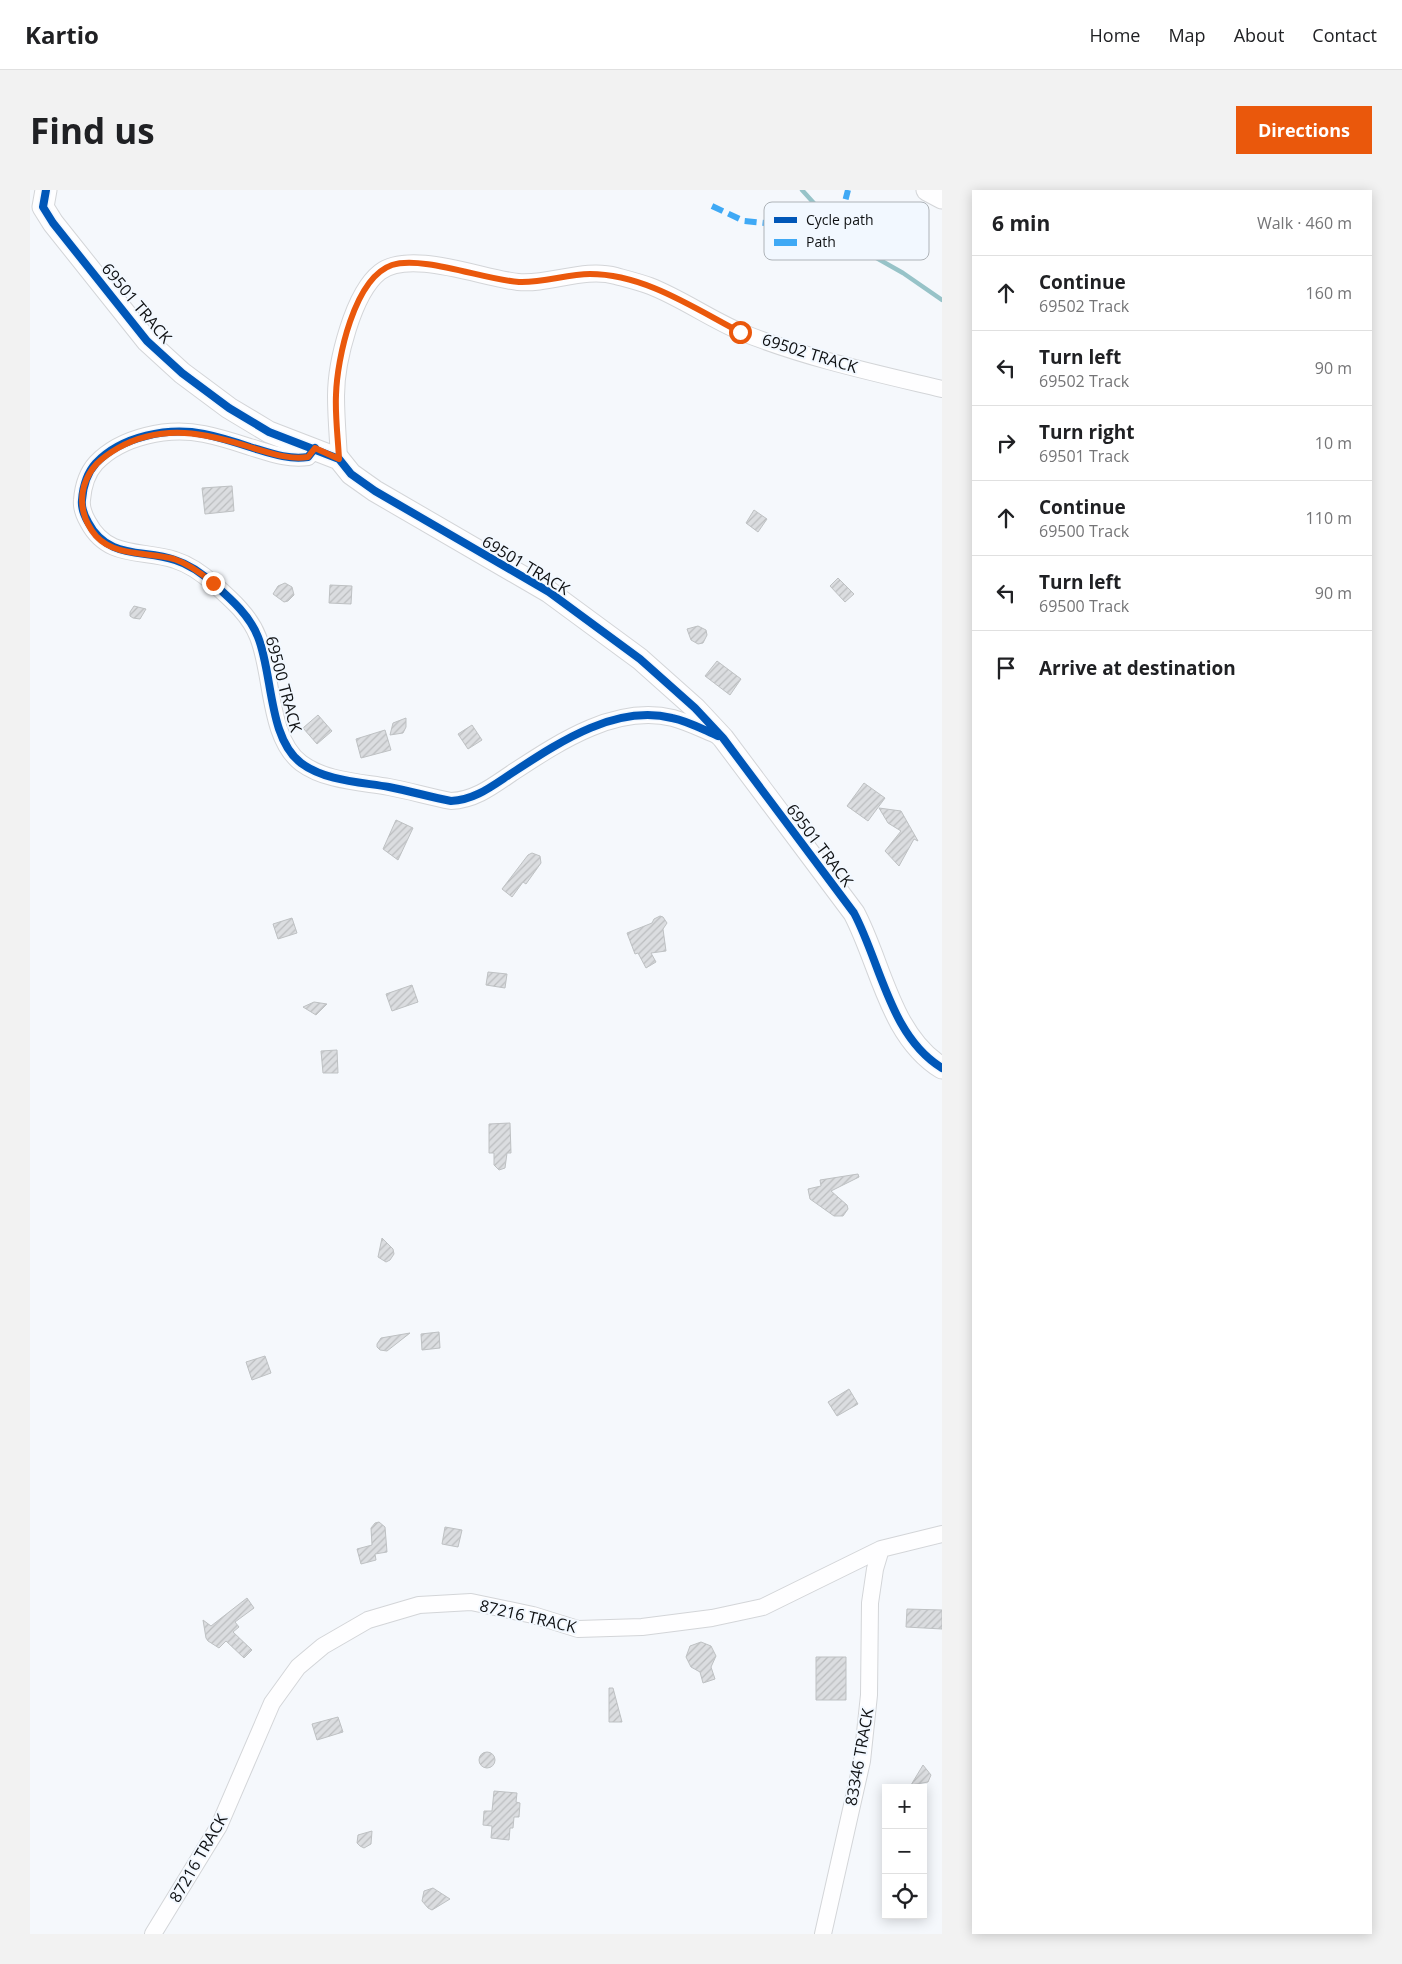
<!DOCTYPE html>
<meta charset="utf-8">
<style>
body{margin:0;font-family:"Open Sans",sans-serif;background:#f2f2f2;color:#202124}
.controls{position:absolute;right:15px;bottom:15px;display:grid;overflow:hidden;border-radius:0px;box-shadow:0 2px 12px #0003}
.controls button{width:45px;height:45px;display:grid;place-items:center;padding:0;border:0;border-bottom:1px solid #e0e0e0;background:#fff;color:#202124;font:25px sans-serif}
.stop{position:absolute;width:15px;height:15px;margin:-11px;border:4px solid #ea580c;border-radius:50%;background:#fff}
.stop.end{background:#ea580c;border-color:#fff;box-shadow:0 1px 5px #0008}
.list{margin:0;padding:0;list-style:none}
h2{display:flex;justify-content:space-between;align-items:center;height:65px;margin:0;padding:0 20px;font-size:21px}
h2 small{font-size:16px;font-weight:400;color:#757577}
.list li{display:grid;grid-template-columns:32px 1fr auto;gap:15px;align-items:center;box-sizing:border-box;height:75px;padding:0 20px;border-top:1px solid #e0e0e0}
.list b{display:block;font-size:19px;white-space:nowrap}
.list p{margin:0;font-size:16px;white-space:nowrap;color:#757577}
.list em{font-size:16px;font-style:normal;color:#757577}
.icon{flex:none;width:28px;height:28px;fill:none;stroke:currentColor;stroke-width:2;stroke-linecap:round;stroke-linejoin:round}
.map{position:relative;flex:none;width:912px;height:1744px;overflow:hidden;border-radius:0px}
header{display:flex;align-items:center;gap:30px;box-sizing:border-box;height:70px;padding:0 25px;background:#fff;border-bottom:1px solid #e0e0e0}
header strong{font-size:24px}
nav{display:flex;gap:28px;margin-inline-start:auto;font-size:18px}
.intro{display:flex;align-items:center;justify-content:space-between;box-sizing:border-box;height:120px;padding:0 30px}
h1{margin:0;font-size:35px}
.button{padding:12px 22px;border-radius:0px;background:#ea580c;color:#fff;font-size:18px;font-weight:700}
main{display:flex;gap:30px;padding:0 30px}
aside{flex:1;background:#fff;border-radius:0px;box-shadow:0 2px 12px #0003}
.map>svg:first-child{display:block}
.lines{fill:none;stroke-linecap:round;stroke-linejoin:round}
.stream{stroke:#97c3c8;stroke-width:4.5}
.building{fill:url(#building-hatch);stroke:#bec1c3}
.minor-casing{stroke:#d3d5d8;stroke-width:18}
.tertiary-casing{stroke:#d3d5d8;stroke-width:23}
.minor{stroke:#fefeff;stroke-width:16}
.tertiary{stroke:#fefeff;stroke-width:21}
.quiet{stroke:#3fa9f5;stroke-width:6;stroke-dasharray:12 6;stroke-linecap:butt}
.cycleway-casing{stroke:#f2f8ff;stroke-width:11}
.cycleway{stroke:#0057b8;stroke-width:8}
.route{stroke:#ea580c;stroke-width:6}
.labels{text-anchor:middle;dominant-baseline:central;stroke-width:4;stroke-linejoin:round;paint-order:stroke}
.street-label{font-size:16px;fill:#0f1113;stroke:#f2f8ff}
.key{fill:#f2f8ff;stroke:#aeb3b8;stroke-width:1}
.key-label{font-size:14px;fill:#0f1113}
</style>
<header>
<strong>Kartio</strong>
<nav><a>Home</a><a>Map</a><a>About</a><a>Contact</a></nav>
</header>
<div class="intro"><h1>Find us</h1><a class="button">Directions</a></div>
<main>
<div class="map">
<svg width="912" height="1744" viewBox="0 0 912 1744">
<defs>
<pattern id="building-hatch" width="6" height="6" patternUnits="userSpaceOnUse" patternTransform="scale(1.25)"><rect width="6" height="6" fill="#dbdde0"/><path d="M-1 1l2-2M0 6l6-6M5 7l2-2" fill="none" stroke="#bbbdbf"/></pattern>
</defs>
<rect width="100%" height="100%" fill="#f5f8fc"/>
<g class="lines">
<path class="stream" d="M772,0L820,53L873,83L912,110"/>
</g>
<path class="building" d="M202,296L204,321L175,324L172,298Z
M724,320L737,329L728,342L716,333Z
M808,388L824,404L815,412L800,396Z
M255,393L262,397L264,405L258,411L254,412L243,404L248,396Z
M300,395L322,396L321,414L299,413Z
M104,416L116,419L110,429L103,428L100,426V422Z
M668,436L676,440L677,445L673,453L668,454L661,450L657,439Z
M687,471L711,489L700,505L675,486Z
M288,525L302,541L287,554L273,538Z
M376,528V537L373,543L360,545L363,533Z
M442,535L452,550L438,559L428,544Z
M355,540L361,560L331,568L326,549Z
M834,593L855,608L838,631L817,616Z
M849,618L871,621L888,651L884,649L869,676L855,661L871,641L858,633Z
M366,630L383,638L368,670L353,659Z
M502,663L510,666L511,673L496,694L493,692L482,707L472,699L498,665Z
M630,726L633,727L637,733L633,739L636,761L621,763L626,772L616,778L608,763L605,764L597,743L622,733L624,729Z
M262,728L267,743L248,749L243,734Z
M458,782L477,784L475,798L456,795Z
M382,795L388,812L362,821L356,804Z
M284,812L297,814L286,825L273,817Z
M307,860L308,883H293L291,861Z
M480,933L481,963H477L475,978L469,980L464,975V963H459V934Z
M828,984L829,987L801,1001L817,1015L818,1019L813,1026H804L780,1009L778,999L791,996L790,990Z
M352,1048L363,1059L364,1064L360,1070L356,1072L348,1067Z
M409,1142L410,1158L392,1160L391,1144Z
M380,1143L357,1161L350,1160L347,1157V1154L351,1148Z
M235,1166L241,1183L222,1190L216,1172Z
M819,1199L828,1214L807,1226L798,1212Z
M349,1332L355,1337L357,1362L345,1364L346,1370L331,1374L327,1359L342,1355L341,1338L345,1333Z
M415,1337L432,1340L428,1357L412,1354Z
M217,1408L224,1418L205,1432L209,1437L203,1442L222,1460L214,1468L196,1451L189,1458L178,1451L176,1448L173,1430L181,1436Z
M877,1419L912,1420V1439L876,1437Z
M671,1452L681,1456L686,1466L681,1477L685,1489L673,1493L670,1482L661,1477L656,1467L660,1456Z
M786,1467H816V1510H786Z
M579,1498H583L592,1532H579Z
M308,1527L313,1542L287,1550L282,1534Z
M449 1570a8 8 0 1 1 16 0a8 8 0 1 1-16 0Z
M893,1575L901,1585L898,1592L881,1595Z
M464,1601L487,1603L486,1612L490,1613L489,1627H484L483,1638H480L479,1650L461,1648L462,1636L453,1635L454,1621H462Z
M342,1641L341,1654L334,1658L330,1656L327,1653L328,1645Z
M403,1698L420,1709L402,1720L398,1718L392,1711L394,1701Z"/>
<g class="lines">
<g class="minor-casing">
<path id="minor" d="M285,258L278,267C258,270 240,263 220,257C205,252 189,247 174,244C138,237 92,246 66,273C57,283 53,297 52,310C51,318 54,325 58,332C78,370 113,359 145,370C161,375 173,384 185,395C202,410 220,426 228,447C243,484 238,548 271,573C295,591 331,592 359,597C380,601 400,607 421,611C445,610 463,596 482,583C528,553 585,514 643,528C658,532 674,540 689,546
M309,269C308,248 306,227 306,206C306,172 323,103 350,82C380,59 452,88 488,92C520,95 554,77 586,86C597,89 609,92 620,96C651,108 680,129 711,142C775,168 845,183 912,199
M123,1744L189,1636L242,1513L268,1477L293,1456L338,1430L389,1415L441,1412L503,1425L548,1439L612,1437L682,1428L733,1417L851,1359L912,1344
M793,1744L832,1571L839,1505L840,1413L845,1379L851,1359"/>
</g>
<g class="tertiary-casing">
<path id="tertiary" d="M16,0L13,17L23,33L117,151L152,183L199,218L239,242L309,269L321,284L345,301L519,402L610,469L665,518L693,548L824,723C851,774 860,846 912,878
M897,0L912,8"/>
</g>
<use href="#minor" class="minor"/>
<use href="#tertiary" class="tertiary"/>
<path class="quiet" d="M682,16L714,31L754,35L786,44L808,39L818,0"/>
<g class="cycleway-casing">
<path id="cycleway" d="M16,0L13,17L23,33L117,151L152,183L199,218L239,242L309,269L321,284L345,301L519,402L610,469L665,518L693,548L824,723C851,774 860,846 912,878
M285,258L278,267C258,270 240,263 220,257C205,252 189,247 174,244C138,237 92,246 66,273C57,283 53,297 52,310C51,318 54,325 58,332C78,370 113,359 145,370C161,375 173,384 185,395C202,410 220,426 228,447C243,484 238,548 271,573C295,591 331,592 359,597C380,601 400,607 421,611C445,610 462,596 482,583C528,553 585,514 642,528C658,531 674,540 688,546"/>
</g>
<use href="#cycleway" class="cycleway"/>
</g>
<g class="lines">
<path class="route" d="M183,393C171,383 159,374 144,369C120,362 85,367 66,346C54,332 49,314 54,296C60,277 71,268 88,258C133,233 176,243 223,258C241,263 259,270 278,267L285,258L309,269C308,248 305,226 306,205C307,169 324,88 362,75C391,65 456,90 489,92C513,93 537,84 560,84C614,84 664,118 710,142"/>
</g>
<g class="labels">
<g class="street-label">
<text transform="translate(107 113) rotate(50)">69501 TRACK</text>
<text transform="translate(780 163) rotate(17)">69502 TRACK</text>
<text transform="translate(496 375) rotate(31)">69501 TRACK</text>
<text transform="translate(254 494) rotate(75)">69500 TRACK</text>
<text transform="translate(790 655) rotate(53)">69501 TRACK</text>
<text transform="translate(498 1426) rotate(13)">87216 TRACK</text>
<text transform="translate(829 1567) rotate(-80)">83346 TRACK</text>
<text transform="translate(168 1668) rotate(-60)">87216 TRACK</text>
</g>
</g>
<rect x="734" y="12" width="165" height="58" rx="8" class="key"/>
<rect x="744" y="27" width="23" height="6" fill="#0057b8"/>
<rect x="744" y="49" width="23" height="7" fill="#3fa9f5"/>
<g class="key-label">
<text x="776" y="35">Cycle path</text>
<text x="776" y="57">Path</text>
</g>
</svg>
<div class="controls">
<button>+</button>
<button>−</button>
<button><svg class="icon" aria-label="locate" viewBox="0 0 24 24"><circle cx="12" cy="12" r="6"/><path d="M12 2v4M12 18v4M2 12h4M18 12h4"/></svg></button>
</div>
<div class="stop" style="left:710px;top:142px"></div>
<div class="stop end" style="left:183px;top:393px"></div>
</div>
<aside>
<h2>6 min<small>Walk · 460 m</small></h2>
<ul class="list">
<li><svg class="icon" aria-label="ahead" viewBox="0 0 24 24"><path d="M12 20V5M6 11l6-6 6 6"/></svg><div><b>Continue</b><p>69502 Track</p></div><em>160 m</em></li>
<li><svg class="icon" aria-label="left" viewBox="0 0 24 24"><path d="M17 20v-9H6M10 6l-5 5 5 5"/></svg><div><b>Turn left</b><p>69502 Track</p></div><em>90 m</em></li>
<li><svg class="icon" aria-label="right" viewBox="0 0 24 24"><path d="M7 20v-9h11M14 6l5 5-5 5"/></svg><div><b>Turn right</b><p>69501 Track</p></div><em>10 m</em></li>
<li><svg class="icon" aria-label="ahead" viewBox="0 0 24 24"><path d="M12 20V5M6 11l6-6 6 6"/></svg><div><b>Continue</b><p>69500 Track</p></div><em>110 m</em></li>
<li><svg class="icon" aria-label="left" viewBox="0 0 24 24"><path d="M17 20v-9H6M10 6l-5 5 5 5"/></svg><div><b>Turn left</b><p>69500 Track</p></div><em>90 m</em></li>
<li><svg class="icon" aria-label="arrive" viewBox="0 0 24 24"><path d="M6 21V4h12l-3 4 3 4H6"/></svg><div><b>Arrive at destination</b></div></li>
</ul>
</aside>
</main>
